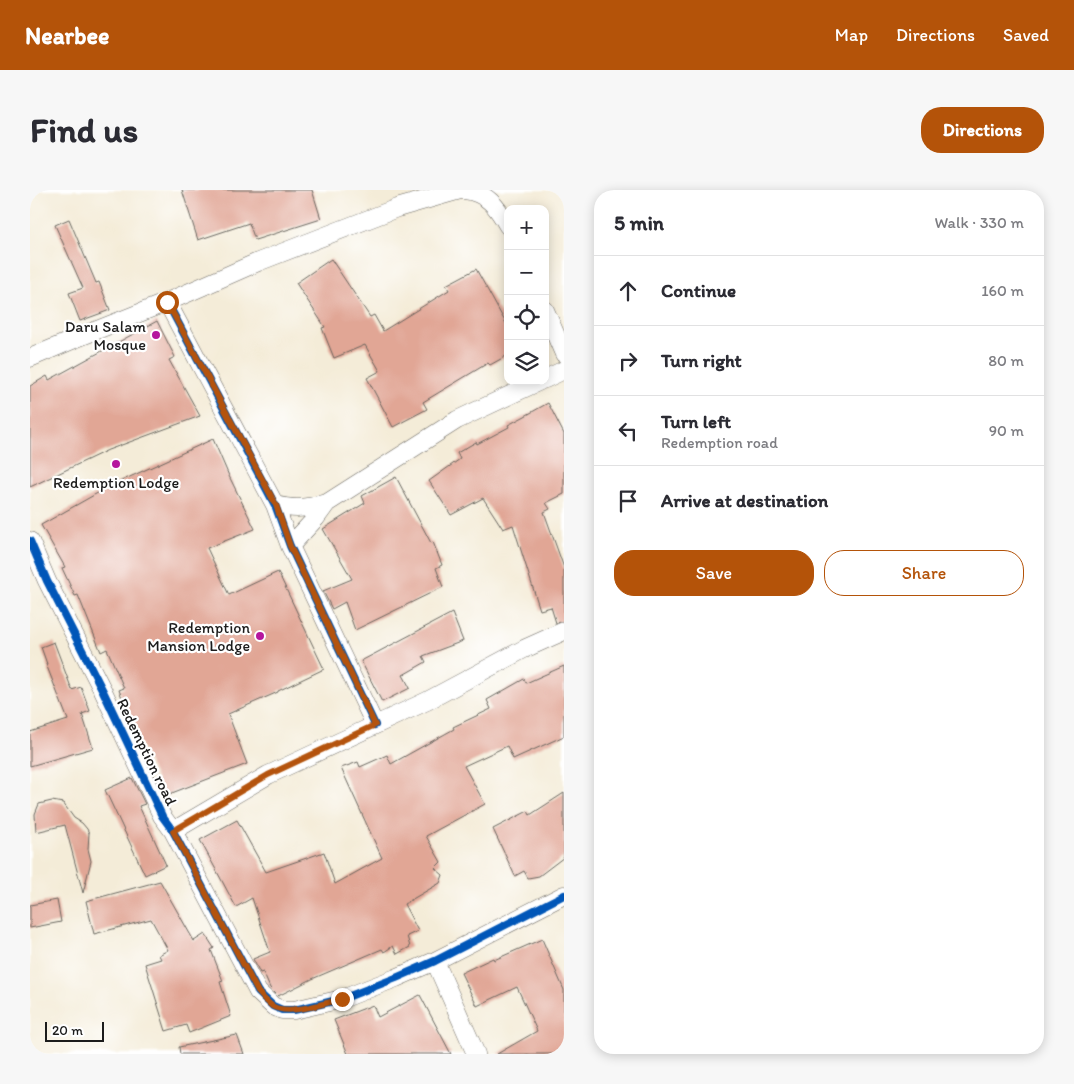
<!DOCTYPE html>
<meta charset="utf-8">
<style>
body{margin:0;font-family:Itim,sans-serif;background:#f7f7f7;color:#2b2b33}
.controls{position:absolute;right:15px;top:15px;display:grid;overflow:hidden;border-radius:10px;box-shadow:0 2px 12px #0003}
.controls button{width:45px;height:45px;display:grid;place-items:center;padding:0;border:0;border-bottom:1px solid #e1e1e2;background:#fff;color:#2b2b33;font:25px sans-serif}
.scale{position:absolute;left:15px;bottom:12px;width:59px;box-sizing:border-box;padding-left:5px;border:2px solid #1c1c1c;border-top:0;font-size:14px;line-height:18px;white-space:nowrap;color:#1c1c1c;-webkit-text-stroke:4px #fff;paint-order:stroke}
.stop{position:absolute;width:15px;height:15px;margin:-11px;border:4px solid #b45309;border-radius:50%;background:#fff}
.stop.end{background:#b45309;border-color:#fff;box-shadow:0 1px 5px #0008}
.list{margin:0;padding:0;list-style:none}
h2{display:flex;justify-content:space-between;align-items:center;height:65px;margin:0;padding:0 20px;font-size:21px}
h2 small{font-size:16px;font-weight:400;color:#7c7c81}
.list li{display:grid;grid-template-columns:32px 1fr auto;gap:15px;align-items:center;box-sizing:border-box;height:70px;padding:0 20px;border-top:1px solid #e1e1e2}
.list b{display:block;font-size:19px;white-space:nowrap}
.list p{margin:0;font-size:16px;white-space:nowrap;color:#7c7c81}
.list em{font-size:16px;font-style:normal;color:#7c7c81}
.actions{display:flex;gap:10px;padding:15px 20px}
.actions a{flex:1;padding:11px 0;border:1px solid #b45309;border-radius:20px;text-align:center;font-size:18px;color:#b45309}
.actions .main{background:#b45309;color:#fff}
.icon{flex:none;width:28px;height:28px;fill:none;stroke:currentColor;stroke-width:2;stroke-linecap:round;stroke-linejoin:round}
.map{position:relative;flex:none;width:534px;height:864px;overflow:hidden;border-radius:20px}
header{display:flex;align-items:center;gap:30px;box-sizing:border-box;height:70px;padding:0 25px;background:#b45309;color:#fff}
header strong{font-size:24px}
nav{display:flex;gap:28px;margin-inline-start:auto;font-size:18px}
.intro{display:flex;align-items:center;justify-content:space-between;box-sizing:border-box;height:120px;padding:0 30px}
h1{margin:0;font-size:35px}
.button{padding:12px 22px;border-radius:20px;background:#b45309;color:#fff;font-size:18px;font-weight:700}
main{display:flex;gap:30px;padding:0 30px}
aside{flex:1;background:#fff;border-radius:20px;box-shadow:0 2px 12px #0003}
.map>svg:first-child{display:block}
.building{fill:#e1a695}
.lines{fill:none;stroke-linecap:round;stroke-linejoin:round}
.minor-casing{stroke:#68655e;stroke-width:19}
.minor{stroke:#fff;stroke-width:18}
.cycleway-casing{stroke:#fff;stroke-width:11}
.cycleway{stroke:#0057b8;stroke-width:8}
.route{stroke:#b45309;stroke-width:6}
.poi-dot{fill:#b5179e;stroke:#fff;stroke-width:2}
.labels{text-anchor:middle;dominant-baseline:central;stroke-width:4.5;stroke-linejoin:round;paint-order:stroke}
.poi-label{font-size:16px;fill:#1c1c1c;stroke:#fff;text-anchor:end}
.street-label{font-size:16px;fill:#1c1c1c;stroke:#fff}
</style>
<header>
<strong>Nearbee</strong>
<nav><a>Map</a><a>Directions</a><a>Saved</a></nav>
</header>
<div class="intro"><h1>Find us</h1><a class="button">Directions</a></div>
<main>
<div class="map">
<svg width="534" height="864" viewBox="0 0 534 864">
<rect width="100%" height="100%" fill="#fff"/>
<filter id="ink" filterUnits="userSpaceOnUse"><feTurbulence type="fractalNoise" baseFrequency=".02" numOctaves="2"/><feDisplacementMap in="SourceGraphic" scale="10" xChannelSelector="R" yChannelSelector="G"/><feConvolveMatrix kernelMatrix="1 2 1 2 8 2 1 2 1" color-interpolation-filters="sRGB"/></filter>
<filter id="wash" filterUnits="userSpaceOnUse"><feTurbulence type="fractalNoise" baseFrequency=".0096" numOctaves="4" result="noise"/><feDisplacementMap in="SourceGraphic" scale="20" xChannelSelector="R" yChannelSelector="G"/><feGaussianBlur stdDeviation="1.12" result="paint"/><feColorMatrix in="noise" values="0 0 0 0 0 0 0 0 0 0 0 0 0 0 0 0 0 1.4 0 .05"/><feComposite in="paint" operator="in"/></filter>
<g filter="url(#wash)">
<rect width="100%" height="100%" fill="#f4ecd8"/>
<g id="blocks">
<path class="building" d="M152,0H282L291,29L225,50L219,33L168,50Z
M39,29L66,93L69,92L80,120L50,131L39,103L53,98L25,35Z
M301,69L340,127L344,125L353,141L419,100L416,95L446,79L478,137V165L460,175L458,173L393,212L397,219L363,237L337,188L350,181L335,155L304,168L292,138L295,137L266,93Z
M127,131L145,167L139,170L170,226L78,260L0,297V196L17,186L19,190Z
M518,213L534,244V304L516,313L520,319L514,322L534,378V431L526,433L521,417L510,420L483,335L473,339L453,308L421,325L399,291L430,269L427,263L446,252L447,254L479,237L478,235L495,226Z
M183,249L199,286L225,339L177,358L199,405L248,382L294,479L248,501V502L198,524L217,574L134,606L108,549L89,500L94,498L77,459L71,462L48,405L45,406L32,378L35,377L11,335L80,296Z
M366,287L401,353L403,352L412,375L406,378L413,397L325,440L315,412L302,419L293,401L322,389L293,339L335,313L332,306Z
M422,423L433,451L393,466L396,472L373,485L380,498L352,512L331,471Z
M24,452L42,500L51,497L60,521L52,524L63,558L0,576V542L38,530L16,474H17L11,457Z
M534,476V546L483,569L477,556L434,576L455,614L396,646L411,672L405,678L413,685L410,693L374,714L388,741L377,746L380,757L367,764L363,756L354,762L352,759L282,789L248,806L240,798L233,782L230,783L223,769L240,762L222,708L206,717L170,650L207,630L236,682L294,662L305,694L352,668L311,578L328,572L330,577L357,565L361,574L424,539L423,537L461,519L457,510L494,489L496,493Z
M102,588L115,614L109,616L136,675L115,685L75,600Z
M534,603V667L509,686L498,688L494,681L485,686L463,639L498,621L500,625Z
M22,611L33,613L44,628L52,633L57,639L59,643L58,659L61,671L53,703L35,635L6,642L5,624L9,614Z
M130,691L164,751L175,744L184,758L181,760L193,791L190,792L201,826L159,843L156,835L136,841L115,774L131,769L129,765L138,760L121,729L64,744L56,711Z
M27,710L31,732L0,738V715Z
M512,749L534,800V864H467L507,841L487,797L447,816L431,783L463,768L464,770Z
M390,805L421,864H318L304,830L343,815L348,827Z
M207,845L214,864H150L149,857Z"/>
</g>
</g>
<g filter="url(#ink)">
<use href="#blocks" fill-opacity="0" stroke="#68655e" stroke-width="1"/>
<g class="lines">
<g class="minor-casing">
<path id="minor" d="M434,0C457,2 468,18 478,36
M137,112L245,315L260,356L345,535
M515,120L534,164
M0,168L47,148L137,112L228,72L367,18L430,0
M515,189L534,180
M245,315C266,320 276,318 297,313L427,230L510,191
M0,351L17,391L73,501L132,626L143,641L228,802L243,816L252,820H264L312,809L366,788L405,771L534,705
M260,356L286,328L297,313
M143,641L238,585L397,511L494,459L534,441
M405,771L446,864"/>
</g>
<use href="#minor" class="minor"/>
<g class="cycleway-casing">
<path id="cycleway" d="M137,112L245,315L260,356L345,535
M0,351L17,391L73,501L132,626L143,641L228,802L243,816L252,820H264L312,809L366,788L405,771L534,705"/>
</g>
<use href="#cycleway" class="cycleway"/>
</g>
</g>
<g class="lines" filter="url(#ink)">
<path class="route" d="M137,112L246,315L260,356L345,535L238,585L143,641L228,802C232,807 237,812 242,816C258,826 294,813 312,809"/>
</g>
<g class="poi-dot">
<circle cx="126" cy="145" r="5"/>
<circle cx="86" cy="274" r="5"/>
<circle cx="230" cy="446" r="5"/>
</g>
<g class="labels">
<g class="poi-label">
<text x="116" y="136">Daru Salam<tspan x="116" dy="18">Mosque</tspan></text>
<text x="86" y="292" text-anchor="middle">Redemption Lodge</text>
<text x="220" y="437">Redemption<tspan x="220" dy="18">Mansion Lodge</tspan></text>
</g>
<g class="street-label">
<text transform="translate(117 562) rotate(64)">Redemption road</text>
</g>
</g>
</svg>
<div class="controls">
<button>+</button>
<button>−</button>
<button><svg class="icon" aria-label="locate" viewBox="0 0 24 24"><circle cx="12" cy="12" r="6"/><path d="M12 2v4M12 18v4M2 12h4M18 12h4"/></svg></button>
<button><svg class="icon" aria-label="layers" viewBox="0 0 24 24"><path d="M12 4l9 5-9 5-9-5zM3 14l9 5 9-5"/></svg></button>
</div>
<div class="scale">20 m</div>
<div class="stop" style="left:137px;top:112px"></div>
<div class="stop end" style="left:312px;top:809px"></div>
</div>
<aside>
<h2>5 min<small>Walk · 330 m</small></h2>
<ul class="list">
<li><svg class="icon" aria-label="ahead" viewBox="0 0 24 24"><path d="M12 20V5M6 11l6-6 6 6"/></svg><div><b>Continue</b></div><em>160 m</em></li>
<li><svg class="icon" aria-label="right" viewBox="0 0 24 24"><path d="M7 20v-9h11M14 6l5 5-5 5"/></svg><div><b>Turn right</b></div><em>80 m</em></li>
<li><svg class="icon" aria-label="left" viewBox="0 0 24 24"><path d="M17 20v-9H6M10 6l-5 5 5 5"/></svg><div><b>Turn left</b><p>Redemption road</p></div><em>90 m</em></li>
<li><svg class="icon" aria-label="arrive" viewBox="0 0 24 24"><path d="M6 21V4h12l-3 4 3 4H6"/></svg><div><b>Arrive at destination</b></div></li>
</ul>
<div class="actions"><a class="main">Save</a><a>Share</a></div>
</aside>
</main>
